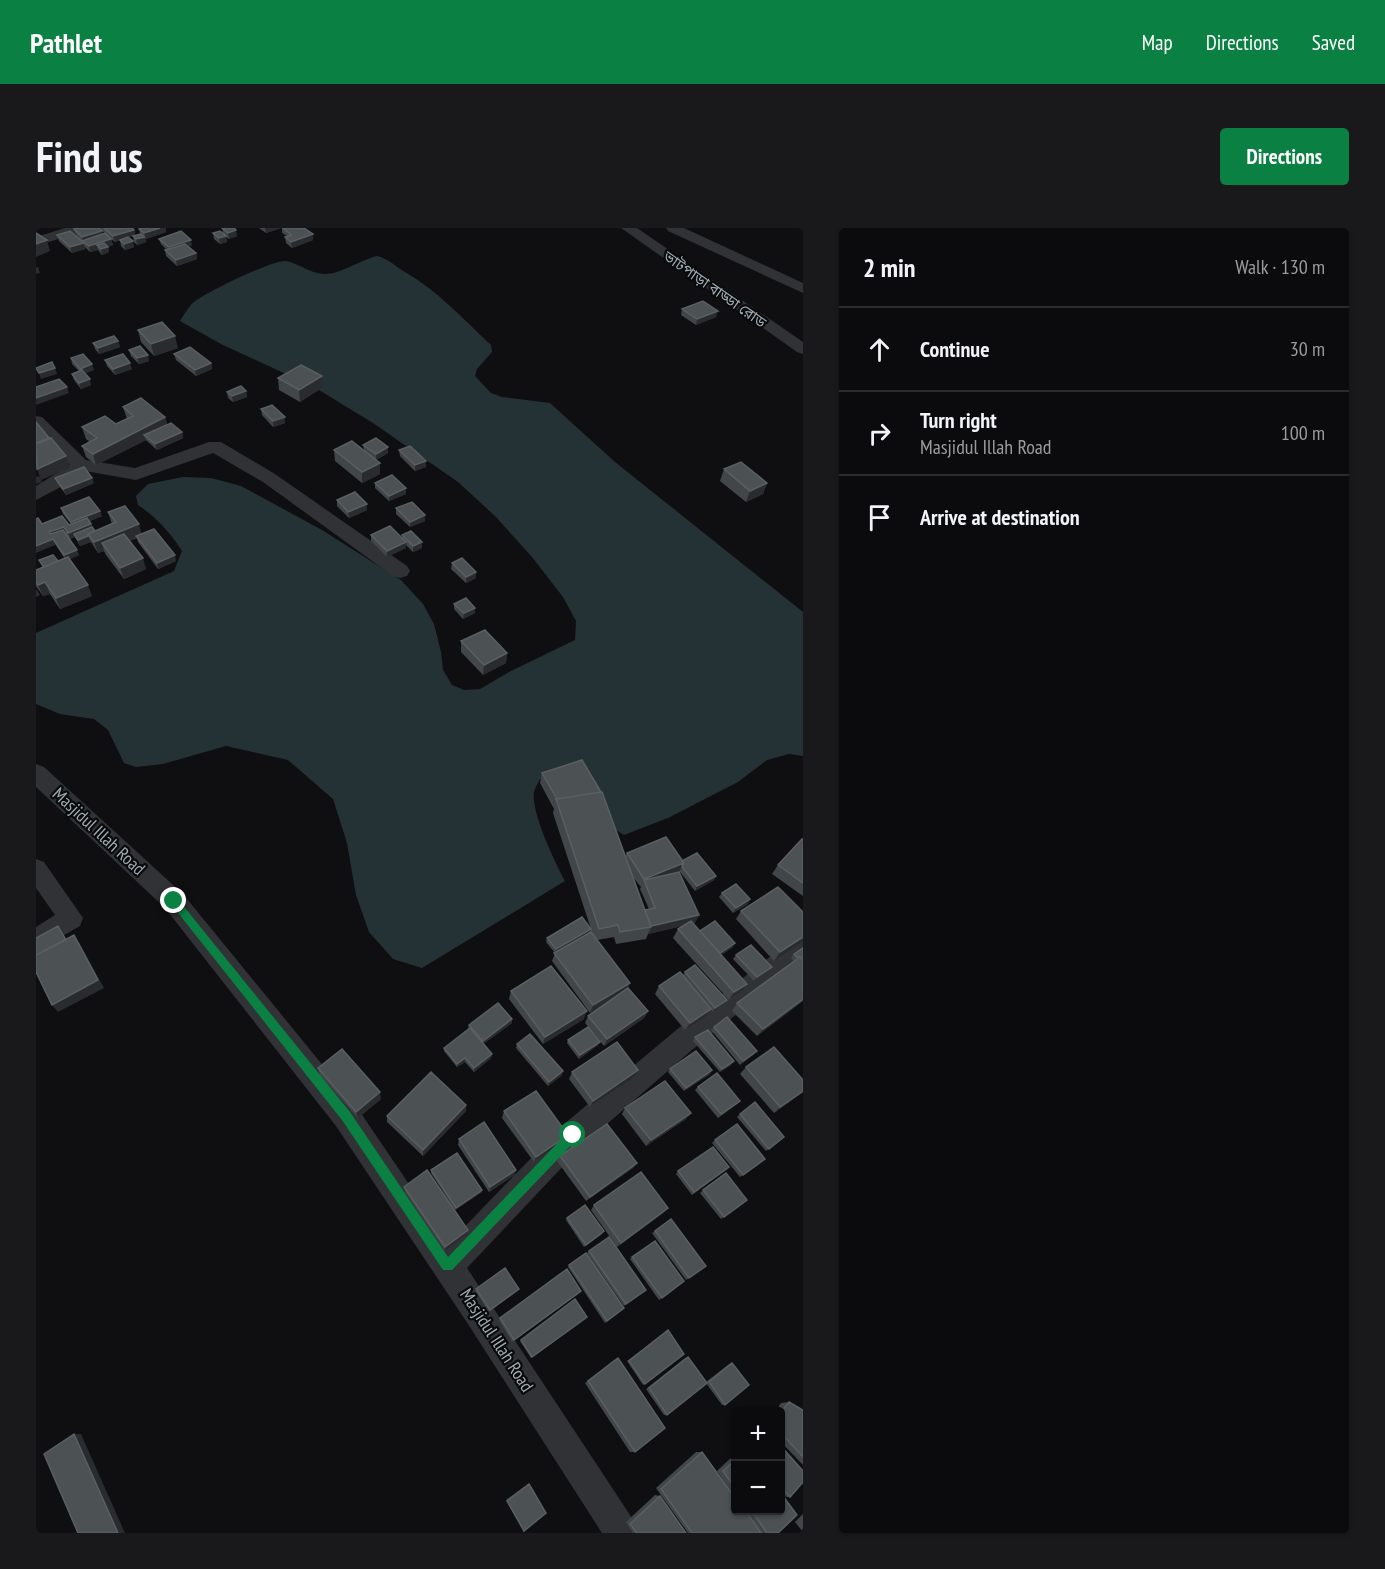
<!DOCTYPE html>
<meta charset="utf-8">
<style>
body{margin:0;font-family:"PT Sans Narrow","Noto Sans Bengali",sans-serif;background:#19191b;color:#f1f3f6}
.controls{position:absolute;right:18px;bottom:18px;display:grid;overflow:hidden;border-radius:6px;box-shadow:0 2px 4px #0004}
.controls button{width:54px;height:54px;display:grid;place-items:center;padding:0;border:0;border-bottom:2px solid #2b2b2e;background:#0b0b0d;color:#f1f3f6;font:30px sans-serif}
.stop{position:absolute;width:18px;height:18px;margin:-14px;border:4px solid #0b8043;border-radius:50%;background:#fff}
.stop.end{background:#0b8043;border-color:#fff;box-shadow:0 2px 6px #0008}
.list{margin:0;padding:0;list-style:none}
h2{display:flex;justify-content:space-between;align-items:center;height:78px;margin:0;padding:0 24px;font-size:26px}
h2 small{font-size:20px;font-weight:400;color:#9a9b9d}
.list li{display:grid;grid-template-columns:39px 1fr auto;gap:18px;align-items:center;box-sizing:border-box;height:84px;padding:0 24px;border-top:2px solid #2b2b2e}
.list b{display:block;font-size:22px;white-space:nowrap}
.list p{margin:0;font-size:20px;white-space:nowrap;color:#9a9b9d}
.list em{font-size:20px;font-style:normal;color:#9a9b9d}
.icon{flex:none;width:33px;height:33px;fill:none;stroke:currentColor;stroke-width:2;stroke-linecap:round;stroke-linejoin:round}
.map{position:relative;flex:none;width:767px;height:1305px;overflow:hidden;border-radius:6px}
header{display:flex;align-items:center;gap:36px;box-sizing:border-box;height:84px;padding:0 30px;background:#0b8043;color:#fff}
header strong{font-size:28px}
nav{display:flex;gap:33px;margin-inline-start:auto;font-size:21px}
.intro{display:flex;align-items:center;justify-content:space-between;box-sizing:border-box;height:144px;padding:0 36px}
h1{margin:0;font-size:42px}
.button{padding:15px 27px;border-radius:6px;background:#0b8043;color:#fff;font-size:21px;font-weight:700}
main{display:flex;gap:36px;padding:0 36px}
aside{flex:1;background:#0b0b0d;border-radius:6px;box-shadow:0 2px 4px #0004}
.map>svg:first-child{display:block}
.water{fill:#253235}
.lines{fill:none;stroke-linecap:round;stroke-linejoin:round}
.street{fill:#303236;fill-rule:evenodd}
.wall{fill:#424649;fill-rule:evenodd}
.shaded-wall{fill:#292b2e}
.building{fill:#4c5154;stroke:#595f63;stroke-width:1.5}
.route{fill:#0b8043}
.labels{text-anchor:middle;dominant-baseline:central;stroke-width:4.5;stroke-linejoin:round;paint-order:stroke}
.far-street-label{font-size:15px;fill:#9eabb3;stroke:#0a0a0c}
.street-label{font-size:18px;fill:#9eabb3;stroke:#0a0a0c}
</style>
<header>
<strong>Pathlet</strong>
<nav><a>Map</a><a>Directions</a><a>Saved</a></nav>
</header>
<div class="intro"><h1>Find us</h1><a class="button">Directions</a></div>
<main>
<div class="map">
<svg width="767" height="1305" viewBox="0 0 767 1305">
<rect width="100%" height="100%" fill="#0f0f11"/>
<path class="water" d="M341,28C353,31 359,38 369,44C402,63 427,91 455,117L456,124L441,141L439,148L455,165L466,169L514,175L579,234L767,384V528L753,526L731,532L702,554L632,590L588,607L572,597L551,545L504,551C502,555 499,560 498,564C495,585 519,634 529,653L386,740L357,731L333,704L320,667L311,615L297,571L252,532L190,518L127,536L100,539L88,535L72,502L58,491L24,486L0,476V405L138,343L146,323C135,305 120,289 102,277L100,268L112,256L147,249L175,250L205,258L286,302L365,352L387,376L398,396L405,424L407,442L416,457L428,462L444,461L475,443L539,412L540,393L527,369L496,329L459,288L422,254L337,195L278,159L185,116L144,93C148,87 152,79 158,74C169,65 238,31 250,33C263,35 274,46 289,46C305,46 324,32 341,28Z"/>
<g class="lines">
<path class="street" d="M29,0H50L48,3L0,18V9Z
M585,0H601L767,114V126L761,124Z
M630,0H648L767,55V65L632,3Z
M0,188L6,189L50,232L99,240L173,214H185L239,246L371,338L374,343L371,348L364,350L357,348L227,254L177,225L100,252L49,243L38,252L0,272V258L34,237L0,203Z
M0,536L8,539L147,666L320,878L413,1015L527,897L639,803L758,710L767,707V733L657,821L547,917L431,1040L598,1293L603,1305H566L432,1096L300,898L129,680L0,559Z
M0,631L8,634L47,690L44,698L0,723V699L19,687L0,660Z"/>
</g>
<path class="wall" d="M65,0H96L98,2L99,7L93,9L98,19L89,22L85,18L84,12L79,14L75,11L77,17L72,19L73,24L66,27L62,22L54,24L49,19V21L36,25L23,13L21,7L47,14L40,7L38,1L66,3V6L69,5L65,2Z
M105,0H130V4L110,11L109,10L110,14L101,17L98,14L97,8L104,6L103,1Z
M186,0L201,8L193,11L190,9L191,14L184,16L178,11L177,5H187Z
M223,0H245L230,5Z
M246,0H268L277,6V12L256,20L250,15L249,9L251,8L246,5Z
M123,11L156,17L152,19L160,25L161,31L141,38L130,28L129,22H131L125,16Z
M646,81L680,89L660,97L645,87Z
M102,102L142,120L118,128L105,114Z
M82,113L84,119L63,126L59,121L57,115Z
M93,122L113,133L103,136L95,128Z
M138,126L175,135L176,141L160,148L140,132Z
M35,130L58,142L49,145L55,157L45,161L38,152L36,146L43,143L36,136Z
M69,132L96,141L79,147L71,138Z
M242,150L287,159L264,174L243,162Z
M210,163L211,169L197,174L192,170L191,164Z
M87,179L129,189L131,196L146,204L147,210L121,222L110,212L60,237L50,229L46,218L54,214L50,211L46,199L80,196L91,191Z
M225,181L249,195L237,199L226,187Z
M327,217L352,219V225L340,232L344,246L326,255L299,233L298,222H328Z
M363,222L390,233V239L379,243L364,228Z
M688,241L731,255L727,266L710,274L684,253Z
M19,250L58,255L30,267L22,256Z
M339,255L370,266L353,273L339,260Z
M301,272L331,276V282L313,290L301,278Z
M25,280L66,288L54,293L59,303L76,296L72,284L106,306L140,333L122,341L102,314L101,310L93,313L110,341L88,351L70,327L68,323L62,325L55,314L44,318L39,309L34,311L29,305L43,327L34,331L56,368L24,381L14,366L7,368L0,358V342L7,340L3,332L22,333L29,331L6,296L33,297L35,296L27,286Z
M360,280L389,293L374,299L360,286Z
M335,307L366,310V307L386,314V320L377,324L370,317V320L351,329L335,313Z
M416,335L440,350L430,355L415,341Z
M418,376L439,380V385L427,391L418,381Z
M425,413L471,425L470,435L447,447L425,424Z
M506,545L589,628L591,625L646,633L680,648L678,652L659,663L644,644L642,645L663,687L658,696L664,703L697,719L685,727L706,763L693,772L637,710L642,701L646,698L612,706L610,711L580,716L578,709L561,712L592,761L612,783L608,790L568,818L549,795L552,788L577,771L554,785L516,733L519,725L510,714L511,710L555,701L517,585L518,581L504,555ZM596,648L605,659L604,661L613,681L609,682Z
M767,611V668L736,646L742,637Z
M686,665L712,676L697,685L683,669Z
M705,683L767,684V714L738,733L700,691Z
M767,720V773L721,808L696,783L701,775L758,733L755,730L758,726Z
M700,727L733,743L718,753L697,731Z
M649,744L691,772L688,776L677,784L675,781L671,788L649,802L619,766L623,758L647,747Z
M475,763L548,791L507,816L473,771Z
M476,791V795L447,816L456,826L455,830L438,844L429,834L421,839L408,823V820L432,801L433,797Z
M678,799L718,826L704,837L675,802Z
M659,809L695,837L684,844L657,813Z
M532,812L562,817L543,831L531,815Z
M481,816L526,847L512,858L480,820Z
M710,839L767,864L738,885L704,846Z
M282,840L345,871L322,890L284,847Z
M634,841L674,846L648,863L632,844Z
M536,844L599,849L554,879L533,851Z
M662,859L704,873L701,876L682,890L659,862Z
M589,880L650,891L610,918L586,886Z
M430,883L387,928L351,894V888Z
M468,883L532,907L529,913L498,934L466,890Z
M704,886L748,909L730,923L701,889Z
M423,911L479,947L453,964L422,917Z
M679,912L729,931L704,949L676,915Z
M524,928L601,935L597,940L550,973L521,933Z
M395,942L446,962V964L419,982L395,945Z
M690,942L656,967L640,946L642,943Z
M368,959L432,1002L431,1006L409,1023L369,964Z
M667,962L711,972L685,991L664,965Z
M558,977L627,985L581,1019L555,982Z
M531,990L566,1006L548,1019L530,992Z
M635,991L670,1038L650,1052L616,1005Z
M553,1023L610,1062L588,1078L551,1025Z
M596,1029L648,1053L623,1072L594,1031Z
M533,1037L588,1080L569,1095L532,1039Z
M440,1061H483L453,1084L439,1062Z
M542,1066L476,1114L463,1092L464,1090Z
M539,1071L551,1089L495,1130L484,1113Z
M632,1102L609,1156L607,1157L591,1133Z
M652,1129L670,1154L693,1136L696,1135L689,1177H686L670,1155L631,1187H628L610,1161L649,1130Z
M582,1130L599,1224H594L549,1155L578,1132Z
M753,1174L767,1182V1237L744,1213V1184H739L745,1175Z
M744,1217L754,1269H750L744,1263Z
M660,1224H666L709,1282H744L742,1305H652L620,1260Z
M699,1226V1269L681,1243Z
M492,1256H493L488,1303L470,1272Z
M619,1267L624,1268L650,1305H597L590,1294Z
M767,1286V1304L759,1294Z"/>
<path class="shaded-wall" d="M124,0H130V4L110,11L108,5Z
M229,0H245L230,5Z
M98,2L99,7L79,14L77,8Z
M200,2L201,8L193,11L192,5Z
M66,3L67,9L48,15L46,9Z
M277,6V12L256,20L255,14Z
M190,8L191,14L184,16L183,10Z
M108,9L110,14L101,17L100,11Z
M75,11L77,17L64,21L61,17L62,22L54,24L53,18Z
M11,12L14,23L0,29V16Z
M155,12L156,17L134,25L133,19Z
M97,13L98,19L89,22L88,16Z
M48,15L49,21L36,25L34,19Z
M72,19L73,24L66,27L65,21Z
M160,25L161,31L141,38L140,32Z
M0,39H2L4,45L0,46Z
M682,83L680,89L660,97L661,91Z
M139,108L142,120L118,128L115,116Z
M82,113L84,119L63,126L62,120Z
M112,127L113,133L103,136L101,130Z
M94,135L96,141L79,147L77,141Z
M175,135L176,141L160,148L159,142Z
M56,136L58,142L46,147L44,141Z
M19,140L21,146L5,151L3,145Z
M286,148L287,159L264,174L263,162Z
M54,151L55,157L45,161L43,155Z
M31,159L33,165L0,177V170Z
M210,163L211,169L197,174L196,168Z
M129,189L132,200L108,207L110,212L60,237L57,226Z
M249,189V195L237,199V193Z
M146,204L147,210L121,222L119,216Z
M352,219V225L340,232V226Z
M30,228L34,240L5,252L1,241Z
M390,233V239L379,243V237Z
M344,235V246L326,255V244Z
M3,248L6,254L0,256V249Z
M56,250L58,255L30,267L27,261Z
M731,255L727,266L710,274L714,263Z
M370,260V266L353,273V268Z
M331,276V282L313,290L312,284Z
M64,283L66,288L37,300L35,294Z
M389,287V293L374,299V294Z
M55,296L58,301L38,306L39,309L34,311L32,305Z
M103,296L106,307L71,322L66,315L68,323L62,325L58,314Z
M28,299L30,304L15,310L13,304Z
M52,308L55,314L44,318L42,312Z
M17,311L19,317L0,325V318Z
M370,314V320L351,329V323Z
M386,314V320L377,324V318Z
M41,322L43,327L30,333L28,327Z
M139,327L140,333L122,341L121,335Z
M107,330L110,341L88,351L84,340Z
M440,344V350L430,355V349Z
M9,354L14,366L7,368L2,357Z
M52,357L56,368L24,381L20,370Z
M0,362H1L4,367L0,369Z
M439,380V385L427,391L428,385Z
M471,425L470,435L447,447L448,437Z
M648,635L643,644L608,652L604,660L608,651Z
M680,648L678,652L659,663L661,658Z
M714,671L712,676L697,685L700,680Z
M663,687L659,695L612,706L615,699L614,698Z
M555,701L554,705L519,726L520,721Z
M38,707L44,716L68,760L22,784L16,777Z
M767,709V714L738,733L744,724Z
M699,715L697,719L679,731L681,727Z
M736,739L733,743L718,753L721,749Z
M594,755L591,763L554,785L557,777Z
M711,756L706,763L693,772L698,764Z
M767,771V773L721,808L727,801Z
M691,772L688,776L677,784L679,780Z
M675,781L671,788L649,802L654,795Z
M551,783L548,791L507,816L509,809Z
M612,783L608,790L568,818L571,811Z
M476,791V795L446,817L447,813Z
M564,814L562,817L543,831L544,827Z
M721,823L718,826L704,837L707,833Z
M456,826L455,830L438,844V840Z
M429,830V834L421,839V836Z
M698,833L695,837L684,844L686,841Z
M602,842L599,849L554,879L557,873Z
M676,842L674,846L648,863L650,860Z
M527,843L526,847L512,858L513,854Z
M767,863L766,865L738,885L744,879Z
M344,864L345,871L322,890L320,884Z
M430,877V883L387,928V922Z
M655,885L650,891L610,918L615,912Z
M532,907L529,913L498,934L500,929Z
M601,935L597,940L550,973L554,969Z
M480,942L479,947L453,964L454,959Z
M446,962V964L419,982L420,980Z
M632,980L627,985L581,1019L585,1015Z
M432,1002L431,1006L409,1023V1019Z
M545,1063L542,1066L476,1114L478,1112Z
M38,1206H45L89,1305H82Z"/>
<path class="building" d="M43,0H63L66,3L46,9L38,1Z
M68,0H96L98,2L77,8Z
M105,0H124L108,5L103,1Z
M186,0H198L200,2L192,5Z
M247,0H268L277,6L255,14L249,9L255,7Z
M34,3L48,15L34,19L21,7Z
M145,3L155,12L133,19L123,11Z
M184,3L190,8L183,10L177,5Z
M0,5L11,12L0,16Z
M69,5L75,11L53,18L46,13Z
M105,6L108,9L100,11L97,8Z
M92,9L97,13L88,16L84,12Z
M68,15L72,19L65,21L61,17Z
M149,16L160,25L140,32L129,22Z
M667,73L682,83L661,91L646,81Z
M126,94L139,108L115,116L102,102Z
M78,108L82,113L62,120L57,115Z
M104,118L112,127L101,130L93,122Z
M154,119L175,135L159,142L138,126Z
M47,126L56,136L44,141L35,130Z
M87,126L94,135L77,141L69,132Z
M16,134L19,140L3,145L0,140Z
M265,137L286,148L263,162L242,150Z
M46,142L54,151L43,155L36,146Z
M23,151L31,159L0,170V159Z
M205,158L210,163L196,168L191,164Z
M105,170L129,189L57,226L46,218L61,210L46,199L69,188L80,196L97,188L87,179Z
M236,177L249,189L237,193L225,181Z
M0,194L13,210L0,215Z
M135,195L146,204L119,216L108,207Z
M15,210L30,228L1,241L0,216Z
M340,210L352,219L340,226L327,217Z
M316,213L344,235L326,244L298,222Z
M374,218L390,233L379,237L363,222Z
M705,234L731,255L714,263L688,241Z
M48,239L56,250L27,261L19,250Z
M356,247L370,260L353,268L339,255Z
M319,264L331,276L312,284L301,272Z
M53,269L64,283L35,294L25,280Z
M376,274L389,287L374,294L360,280Z
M89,278L103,296L58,314L52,306L80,294L72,284Z
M26,288L33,297L51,290L55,296L32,305L28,299L13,304L15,306L27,302L41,322L28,327L17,311L0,318V291L2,290L6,296Z
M354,298L370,314L351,323L335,307Z
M56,299L59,303L52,306V308L42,312L38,306Z
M118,301L139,327L121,335L100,308Z
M375,303L386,314L377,318L366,307Z
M88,306L107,330L84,340L66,315Z
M17,327L22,333L8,339L3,332Z
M32,329L52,357L20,370L9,354L2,357L0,354V342Z
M426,330L440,344L430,349L416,335Z
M430,370L439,380L428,385L418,376Z
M449,402L471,425L448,437L425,413Z
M546,532L565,564L521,571L506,545Z
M566,564L615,699L584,704L582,697L563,701L520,571Z
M630,609L648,635L608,651L591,625Z
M766,611H767V655L742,637Z
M661,625L680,648L661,658L646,639L648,635L646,633Z
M643,644L663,687L615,698L609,682L619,680L608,652Z
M700,656L714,671L700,680L686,665Z
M742,659L767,684V709L744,724L705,683Z
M546,689L555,701L520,721L511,710Z
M655,693L711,756L698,764L642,701Z
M679,693L699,715L684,725L664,703Z
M22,698L30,712L0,727V710Z
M555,704L594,755L557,777L518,725Z
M38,707L62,752L16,777L0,744V727Z
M715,717L736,739L721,749L700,727Z
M767,720V732L764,729L762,730L758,726Z
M764,729L767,732V771L727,801L701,775Z
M659,737L691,772L679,780L649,744Z
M515,738L551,783L509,809L475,763Z
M644,744L675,781L654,795L623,758Z
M592,760L612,783L571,811L552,788Z
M462,775L476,791L447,813L433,797Z
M691,789L721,823L707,833L678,799Z
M552,799L564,814L544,827L532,812Z
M434,800L456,826L438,840L429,830L421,836L408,820Z
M672,802L698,833L686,841L659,809Z
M494,806L527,843L513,854L481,816Z
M581,814L602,842L557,873L536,844Z
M738,819L767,852V863L744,879L710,839Z
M306,821L344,864L320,884L282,840Z
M660,823L676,842L650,860L634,841Z
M395,844L430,877L387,922L351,888Z
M681,845L704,873L685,886L662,859Z
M629,853L655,885L615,912L589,880Z
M500,863L532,907L500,929L468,883Z
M719,874L748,909L733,921L704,886Z
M448,894L480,942L454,959L423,911Z
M571,896L601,935L554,969L524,928Z
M701,896L729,931L707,947L679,912Z
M677,919L693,939L658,964L642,943Z
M421,925L446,962L420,980L395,942Z
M391,942L432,1002L409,1019L368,959Z
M605,944L632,980L585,1015L558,977Z
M690,945L711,972L688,989L667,962Z
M549,977L568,1003L550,1017L531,990Z
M635,991L670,1038L653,1050L619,1003Z
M573,1009L610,1062L590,1076L553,1023Z
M619,1013L648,1053L626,1070L596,1029Z
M550,1025L588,1080L571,1093L533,1037Z
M469,1040L483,1061L454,1082L440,1061Z
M531,1041L545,1063L478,1112L464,1090Z
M539,1071L551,1089L496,1129L485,1112Z
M632,1102L648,1126L609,1156L593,1133Z
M652,1129L671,1155L631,1187L613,1160Z
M582,1130L629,1200L599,1224L552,1153Z
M696,1135L713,1157L689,1177L673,1154Z
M753,1174L767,1182V1229L744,1204V1185Z
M38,1206L82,1305H42L8,1226Z
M744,1217L767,1243V1254L754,1269L744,1258Z
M666,1224L699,1270V1282H709L725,1305H656L625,1261Z
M699,1232V1260L687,1243Z
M493,1256L510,1285L488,1303L471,1273Z
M744,1264L761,1287L742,1305H731L715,1282H744Z
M624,1268L650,1305H601L594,1296Z"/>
<path class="route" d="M138,668L141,670L314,884L412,1029L533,903H541V911L416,1042H407L306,892L135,676L133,673Z"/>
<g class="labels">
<g class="far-street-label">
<text transform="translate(679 61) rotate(35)">ভাটপাড়া বাড্ডা রোড</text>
</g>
<g class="street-label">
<text transform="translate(63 603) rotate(43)">Masjidul Illah Road</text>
<text transform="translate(461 1112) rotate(57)">Masjidul Illah Road</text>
</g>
</g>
</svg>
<div class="controls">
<button>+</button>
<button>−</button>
</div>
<div class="stop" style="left:537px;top:907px"></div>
<div class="stop end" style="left:138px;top:673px"></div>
</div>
<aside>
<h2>2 min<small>Walk · 130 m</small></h2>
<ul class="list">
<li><svg class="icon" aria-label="ahead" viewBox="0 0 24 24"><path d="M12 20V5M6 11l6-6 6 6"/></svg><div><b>Continue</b></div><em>30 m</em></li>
<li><svg class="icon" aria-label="right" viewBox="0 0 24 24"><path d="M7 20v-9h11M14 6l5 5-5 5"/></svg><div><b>Turn right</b><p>Masjidul Illah Road</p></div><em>100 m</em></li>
<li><svg class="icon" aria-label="arrive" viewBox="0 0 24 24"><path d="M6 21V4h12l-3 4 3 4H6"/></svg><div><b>Arrive at destination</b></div></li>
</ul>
</aside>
</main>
